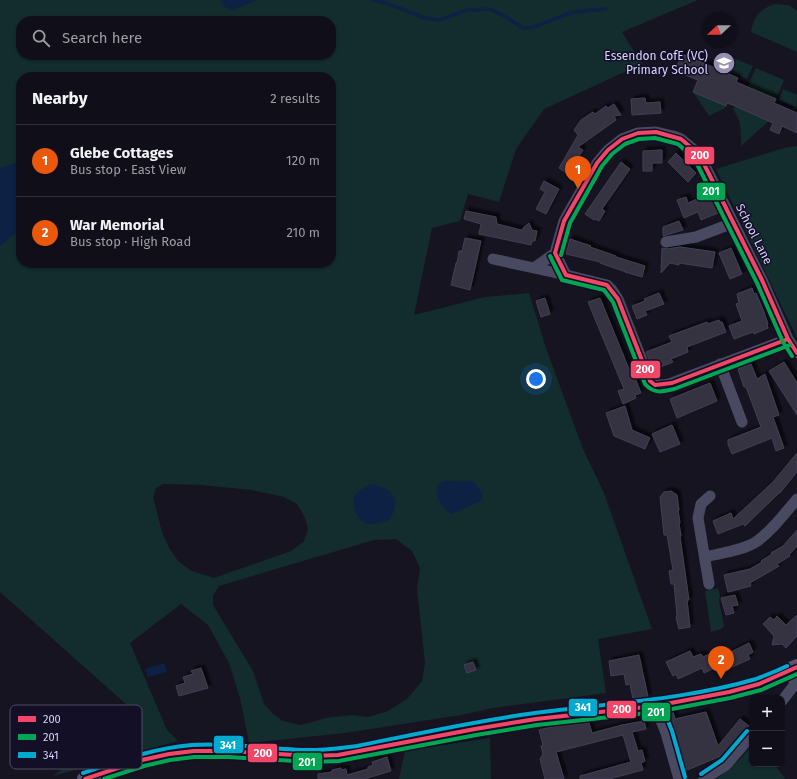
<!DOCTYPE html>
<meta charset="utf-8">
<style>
body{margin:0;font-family:"Fira Sans",sans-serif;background:#191822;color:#f1f3f6}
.controls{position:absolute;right:12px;bottom:12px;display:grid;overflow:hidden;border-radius:8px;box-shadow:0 1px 3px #0004}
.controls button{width:36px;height:36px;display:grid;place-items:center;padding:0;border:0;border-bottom:1px solid #302f38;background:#100f19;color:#f1f3f6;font:20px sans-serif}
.compass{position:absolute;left:701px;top:12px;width:36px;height:36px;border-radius:50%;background:#100f19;box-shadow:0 1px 3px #0004;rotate:248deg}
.you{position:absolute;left:536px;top:379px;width:14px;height:14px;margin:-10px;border:3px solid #fff;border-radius:50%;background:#1a73e8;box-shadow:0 0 0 6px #1a73e833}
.badge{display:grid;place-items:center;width:26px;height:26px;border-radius:50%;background:#ea580c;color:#fff;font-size:13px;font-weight:700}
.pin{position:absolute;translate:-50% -33px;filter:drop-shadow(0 1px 2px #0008)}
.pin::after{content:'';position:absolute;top:21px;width:14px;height:12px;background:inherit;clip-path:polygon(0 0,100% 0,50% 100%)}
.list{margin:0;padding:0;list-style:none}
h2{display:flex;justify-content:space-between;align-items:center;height:52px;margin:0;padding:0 16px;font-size:17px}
h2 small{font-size:13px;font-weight:400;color:#9c9ca2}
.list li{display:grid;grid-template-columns:26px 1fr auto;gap:12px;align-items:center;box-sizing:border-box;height:72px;padding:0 16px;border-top:1px solid #302f38}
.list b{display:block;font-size:15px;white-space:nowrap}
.list p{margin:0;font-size:13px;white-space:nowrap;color:#9c9ca2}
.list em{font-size:13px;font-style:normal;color:#9c9ca2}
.icon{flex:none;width:22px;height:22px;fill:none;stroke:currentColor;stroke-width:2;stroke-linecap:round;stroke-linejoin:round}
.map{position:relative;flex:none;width:797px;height:779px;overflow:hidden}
.search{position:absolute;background:#100f19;box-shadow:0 1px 3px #0004;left:16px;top:16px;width:320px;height:44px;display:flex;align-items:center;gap:10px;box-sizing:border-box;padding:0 14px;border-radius:16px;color:#9c9ca2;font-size:15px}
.panel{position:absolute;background:#100f19;box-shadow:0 1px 3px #0004;left:16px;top:72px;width:320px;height:196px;border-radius:16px}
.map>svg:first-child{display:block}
.green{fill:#132c2d;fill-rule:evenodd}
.water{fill:#0d2144}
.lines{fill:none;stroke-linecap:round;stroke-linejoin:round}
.stream{stroke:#0d2144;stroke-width:3.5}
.building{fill:#343243;stroke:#433f54;filter:url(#shadow)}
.minor{stroke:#4a4962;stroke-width:11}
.secondary{stroke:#575674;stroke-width:16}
.bus-1-casing{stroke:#130f26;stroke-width:7}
.bus-2-casing{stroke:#130f26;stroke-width:7}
.bus-3-casing{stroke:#130f26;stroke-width:7}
.bus-1{stroke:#f34667;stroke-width:4}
.bus-2{stroke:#00a651;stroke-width:4}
.bus-3{stroke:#00a9ce;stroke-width:4}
.labels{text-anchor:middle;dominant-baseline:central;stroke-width:3;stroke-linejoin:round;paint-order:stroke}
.poi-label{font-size:12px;fill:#d9d4ff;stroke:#130f26;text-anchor:end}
.street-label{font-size:12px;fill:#d9d4ff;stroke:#130f26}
.key{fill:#130f26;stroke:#4e4a67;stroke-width:1}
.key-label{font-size:11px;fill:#d9d4ff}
.line-badge{stroke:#130f26;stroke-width:1.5}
.badge-label{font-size:11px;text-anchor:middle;font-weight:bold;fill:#fff}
</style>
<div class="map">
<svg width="797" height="779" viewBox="0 0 797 779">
<defs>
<filter id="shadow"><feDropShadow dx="3.5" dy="-3.5" stdDeviation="1" flood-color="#0009"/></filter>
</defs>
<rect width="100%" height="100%" fill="#161421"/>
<path class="green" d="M0,0H698L622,32L642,64L544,109L516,149L499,202L468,194L460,221L432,228L414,315L485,297L529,293L546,348L583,449L604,493L652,629L598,639L606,693L493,708L461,715L345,733L249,743L240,698L229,663L208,625L181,604L130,643L167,730L178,741L53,776L136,713L0,592ZM21,21H331V55H21ZM21,77H331V263H21ZM163,484L202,485L252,490L284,497L297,504L305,518L308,529L304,541L291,551L214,578L192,571L179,562L169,548L162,532L153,497L156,488ZM396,539L412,551L420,568L417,589L425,663L422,681L407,699L388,711L368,717L352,715L325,718L313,722L300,725L283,721L273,714L264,704L253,671L213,605V596L219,586L374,540Z
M775,4L789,5L797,11V52L751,32C753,17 761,8 775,4Z
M735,59L753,66L747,79L720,67Z
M756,68L784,80L776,99L747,87Z
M783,89L797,95L796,115L793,106L779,100Z
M693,92L726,106L725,108L709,116Z
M735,106L769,121L741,146C741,133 742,120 733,110Z
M797,146V338L716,169L784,148Z
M718,588L720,595L719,601L724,626L721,629L711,632L705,591Z
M490,738L491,779H399L405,751Z
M752,746V764H775L785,779H717L739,760Z"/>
<path class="water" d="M220,0H257C241,5 231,19 220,0Z
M21,162V229L0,246V168Z
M445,481L474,482L483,495L481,501L451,514C440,504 436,501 437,485Z
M371,484C393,488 403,499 389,520C382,522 375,525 368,524C358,522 352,507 354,498C356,491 365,488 371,484Z
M164,663L167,672L148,677L145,669Z"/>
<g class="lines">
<path class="stream" d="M373,0L386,3L425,18L440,20L467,10L490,9L506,17L523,28H531L573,12L606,9"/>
</g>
<path class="building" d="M682,54L738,78L736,82L776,99L774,103L797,113V133L782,126L779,134L770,130L773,123L735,106L727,103L726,106L693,92L698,80L675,71Z
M645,98L646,103L660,102L661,113L632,115L631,99Z
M614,104L621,115L614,116L616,120L578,147L583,150L568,174L559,168L578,135L574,130L581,120L593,112L595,114L606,106L608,108Z
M662,150V163H652V171H643V151Z
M676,153L696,173L688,182L668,162Z
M621,162L630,169L602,209L605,211L599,221L595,219L594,220L585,214Z
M544,181L559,189L546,214L536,209L545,192L540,189Z
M711,193L719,210L717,211L718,213L701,220L698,212L684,218L677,200L686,197L688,203Z
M466,211L496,217L497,224L521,230H523V228L529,223L532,230L537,231L535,241H532L531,245L479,234L481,224L464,219Z
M679,221L683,230L663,236V227Z
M465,238L481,241L470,290L451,285L456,263H457L459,251H462Z
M570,239L591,246L590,247L616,256V257L645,266L642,277L625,272H626L600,263V262L566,254Z
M680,247L715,252L712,268L679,263V265L670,263L661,273L662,248L667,249Z
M731,248L742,274L730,279L719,253Z
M752,288L754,294L756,293L764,312L768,324L767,325L768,328L754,334L753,332L734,339L729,326L742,321L736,304L739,303L737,294Z
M659,293L664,304L645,311L647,315L637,319L632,306L645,301L644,299Z
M545,298L550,314L541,317L536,301Z
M600,298L631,374L633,373L641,393L635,395L636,398L623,404L618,391L624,389L588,302Z
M719,320L720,322H722L726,332L687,347L688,352L671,359L673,362L653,370L646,352L672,342L669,336L707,322L708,324Z
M784,362L797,383V415L769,371Z
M751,364L757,379L765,374L779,415L773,417L784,448L776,451L772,438L732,454L728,444V440L761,427L746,387H744L738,369Z
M710,383L717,401L677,418L670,399Z
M625,406L632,430L650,438L645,449L614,436L606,413Z
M672,425L680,444L660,452L652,434Z
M797,453V472L780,493H779L745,526L743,524L718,534L713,521L731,513L733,519L773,482Z
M671,491L677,495L679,510H678L680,523H679L681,536L680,537L689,600H687L690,627L679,629L676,618L677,615L674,584H671L669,571L673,570L667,535H664L660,497L664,492Z
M797,530V546L789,555L790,556L777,564L779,566L750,583L751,586L728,592L724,575L750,569L762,562L761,561L772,554L771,553L783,546Z
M735,595L738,605L732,606L734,613L726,615L721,598Z
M797,615V636L786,648L782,644L772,645L774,636L763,624L770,617L774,620L777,616L786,625Z
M749,643L753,652L748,655L750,659L732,667L725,655Z
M690,651L693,657L701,654L703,657L716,651L723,664L704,673L702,668L678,679L676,674L673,676L666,662Z
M639,655L648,697L633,699L630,684L626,685L624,674L611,676L609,661Z
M473,662L476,670L467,673L464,665Z
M201,668L208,688L179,696L176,686L185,683L183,677L193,674L191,671Z
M673,712L675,719L706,712L718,746L740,719L749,726L747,728L749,729L738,741L736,742L735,741L723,755L685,771L673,731L666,714Z
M644,721L646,729L632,732L638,751L642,750L645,761L641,763L643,770L609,779H580V776L631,762L623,735L556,752L564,779H545L540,759L543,754L541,746L543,745L539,730L551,727L589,723L592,733L622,725Z
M387,757L391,771L364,779H318V774L332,772V770L341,768V770L346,769L347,775L368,769V767L373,765L372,762Z"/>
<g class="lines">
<path class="minor" d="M666,242L696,237L733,223
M555,253L566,275L607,285L612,290L618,299L650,381L655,385H663L672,383L788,339
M493,259L534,268L555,253L564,221L597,163L608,150L622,139L638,133L656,132L673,136L681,139L699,154L762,280L788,339L797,353
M534,268L566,275
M720,364L742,422
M705,557C721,553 741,551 756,542C772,531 784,514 797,499
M709,584L698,518L701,504L710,496
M782,701L795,684L793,678L789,672
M655,706L666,733L679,779
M704,779L726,765L752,735"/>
<path class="secondary" d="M85,779L142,760L169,754L194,751H229L311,756L338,755L475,729L536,719L655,706L729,692L759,684L797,667"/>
<g class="bus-1-casing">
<path id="bus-1" d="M555,253L564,221L597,163L608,150L622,139L638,133L656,132L681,139L699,154L762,280L788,339L797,353
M555,253L566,275L607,285L618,299L650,381L655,385L672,383L788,339
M85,779L142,760L169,754L194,751H229L311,756L338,755L475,729L536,719L655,706L729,692L759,684L797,667"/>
</g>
<g class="bus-2-casing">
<path id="bus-2" d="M561,255L570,223L602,166L612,154L625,144L639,139L655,138L678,144L694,158L757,283L783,342L792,356
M550,256L562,280L604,290L613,302L645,384C654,394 662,392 674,389L790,345
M104,779L144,766L170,760L194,757H229L311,762L339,761L476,735L537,725L656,712L730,698L761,690L797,674"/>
</g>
<g class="bus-3-casing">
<path id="bus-3" d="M661,704L672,731L685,777
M83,773C119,761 154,748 192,745C232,742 272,750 311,750C327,750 342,748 357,746C416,734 475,721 535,713C609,703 684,700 756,679C766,675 777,671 787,666
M701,774L722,760L747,731"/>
</g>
<use href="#bus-1" class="bus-1"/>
<use href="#bus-2" class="bus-2"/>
<use href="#bus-3" class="bus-3"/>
</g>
<defs>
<g id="school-disc" transform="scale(1.15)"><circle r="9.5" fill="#9591b1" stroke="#130f26"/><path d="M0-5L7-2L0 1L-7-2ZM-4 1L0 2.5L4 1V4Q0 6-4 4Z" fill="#fff"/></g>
</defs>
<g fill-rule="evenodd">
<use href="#school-disc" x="724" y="63"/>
</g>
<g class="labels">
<g class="poi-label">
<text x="708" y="56">Essendon CofE (VC)<tspan x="708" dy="14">Primary School</tspan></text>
</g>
<g class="street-label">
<text transform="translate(754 234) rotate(63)">School Lane</text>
</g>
</g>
<rect x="10" y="705" width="132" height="64" rx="6" class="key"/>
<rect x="18" y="716" width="18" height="6" fill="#f34667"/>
<rect x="18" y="734" width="18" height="6" fill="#00a651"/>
<rect x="18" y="752" width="18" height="6" fill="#00a9ce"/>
<g class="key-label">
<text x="43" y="723">200</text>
<text x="43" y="741">201</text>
<text x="43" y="759">341</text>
</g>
<g class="line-badge">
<rect x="684" y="146" width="31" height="19" rx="4" fill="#f34667"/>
<rect x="696" y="182" width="30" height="19" rx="4" fill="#00a651"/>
<rect x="630" y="360" width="31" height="19" rx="4" fill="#f34667"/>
<rect x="568" y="698" width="30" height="19" rx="4" fill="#00a9ce"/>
<rect x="606" y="700" width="31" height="19" rx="4" fill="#f34667"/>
<rect x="641" y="702" width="30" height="20" rx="4" fill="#00a651"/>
<rect x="213" y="735" width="31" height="19" rx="4" fill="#00a9ce"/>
<rect x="247" y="743" width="31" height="20" rx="4" fill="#f34667"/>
<rect x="292" y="752" width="31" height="19" rx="4" fill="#00a651"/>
</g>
<g class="badge-label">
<text x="700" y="159">200</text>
<text x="711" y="195">201</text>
<text x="645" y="373">200</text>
<text x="583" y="711">341</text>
<text x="622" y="713">200</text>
<text x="656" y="716">201</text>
<text x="228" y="749">341</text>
<text x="263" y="757">200</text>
<text x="307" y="766">201</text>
</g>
</svg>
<div class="controls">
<button>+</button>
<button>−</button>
</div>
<svg class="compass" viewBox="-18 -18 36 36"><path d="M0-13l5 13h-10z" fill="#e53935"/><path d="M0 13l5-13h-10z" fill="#9c9ca2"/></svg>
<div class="you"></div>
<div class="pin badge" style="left:578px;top:189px">1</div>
<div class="pin badge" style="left:721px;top:679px">2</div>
<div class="search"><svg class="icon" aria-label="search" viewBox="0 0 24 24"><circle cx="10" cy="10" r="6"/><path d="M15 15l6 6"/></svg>Search here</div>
<section class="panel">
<h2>Nearby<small>2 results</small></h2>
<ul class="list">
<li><span class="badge">1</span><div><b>Glebe Cottages</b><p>Bus stop · East View</p></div><em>120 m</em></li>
<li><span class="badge">2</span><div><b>War Memorial</b><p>Bus stop · High Road</p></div><em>210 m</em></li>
</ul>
</section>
</div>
